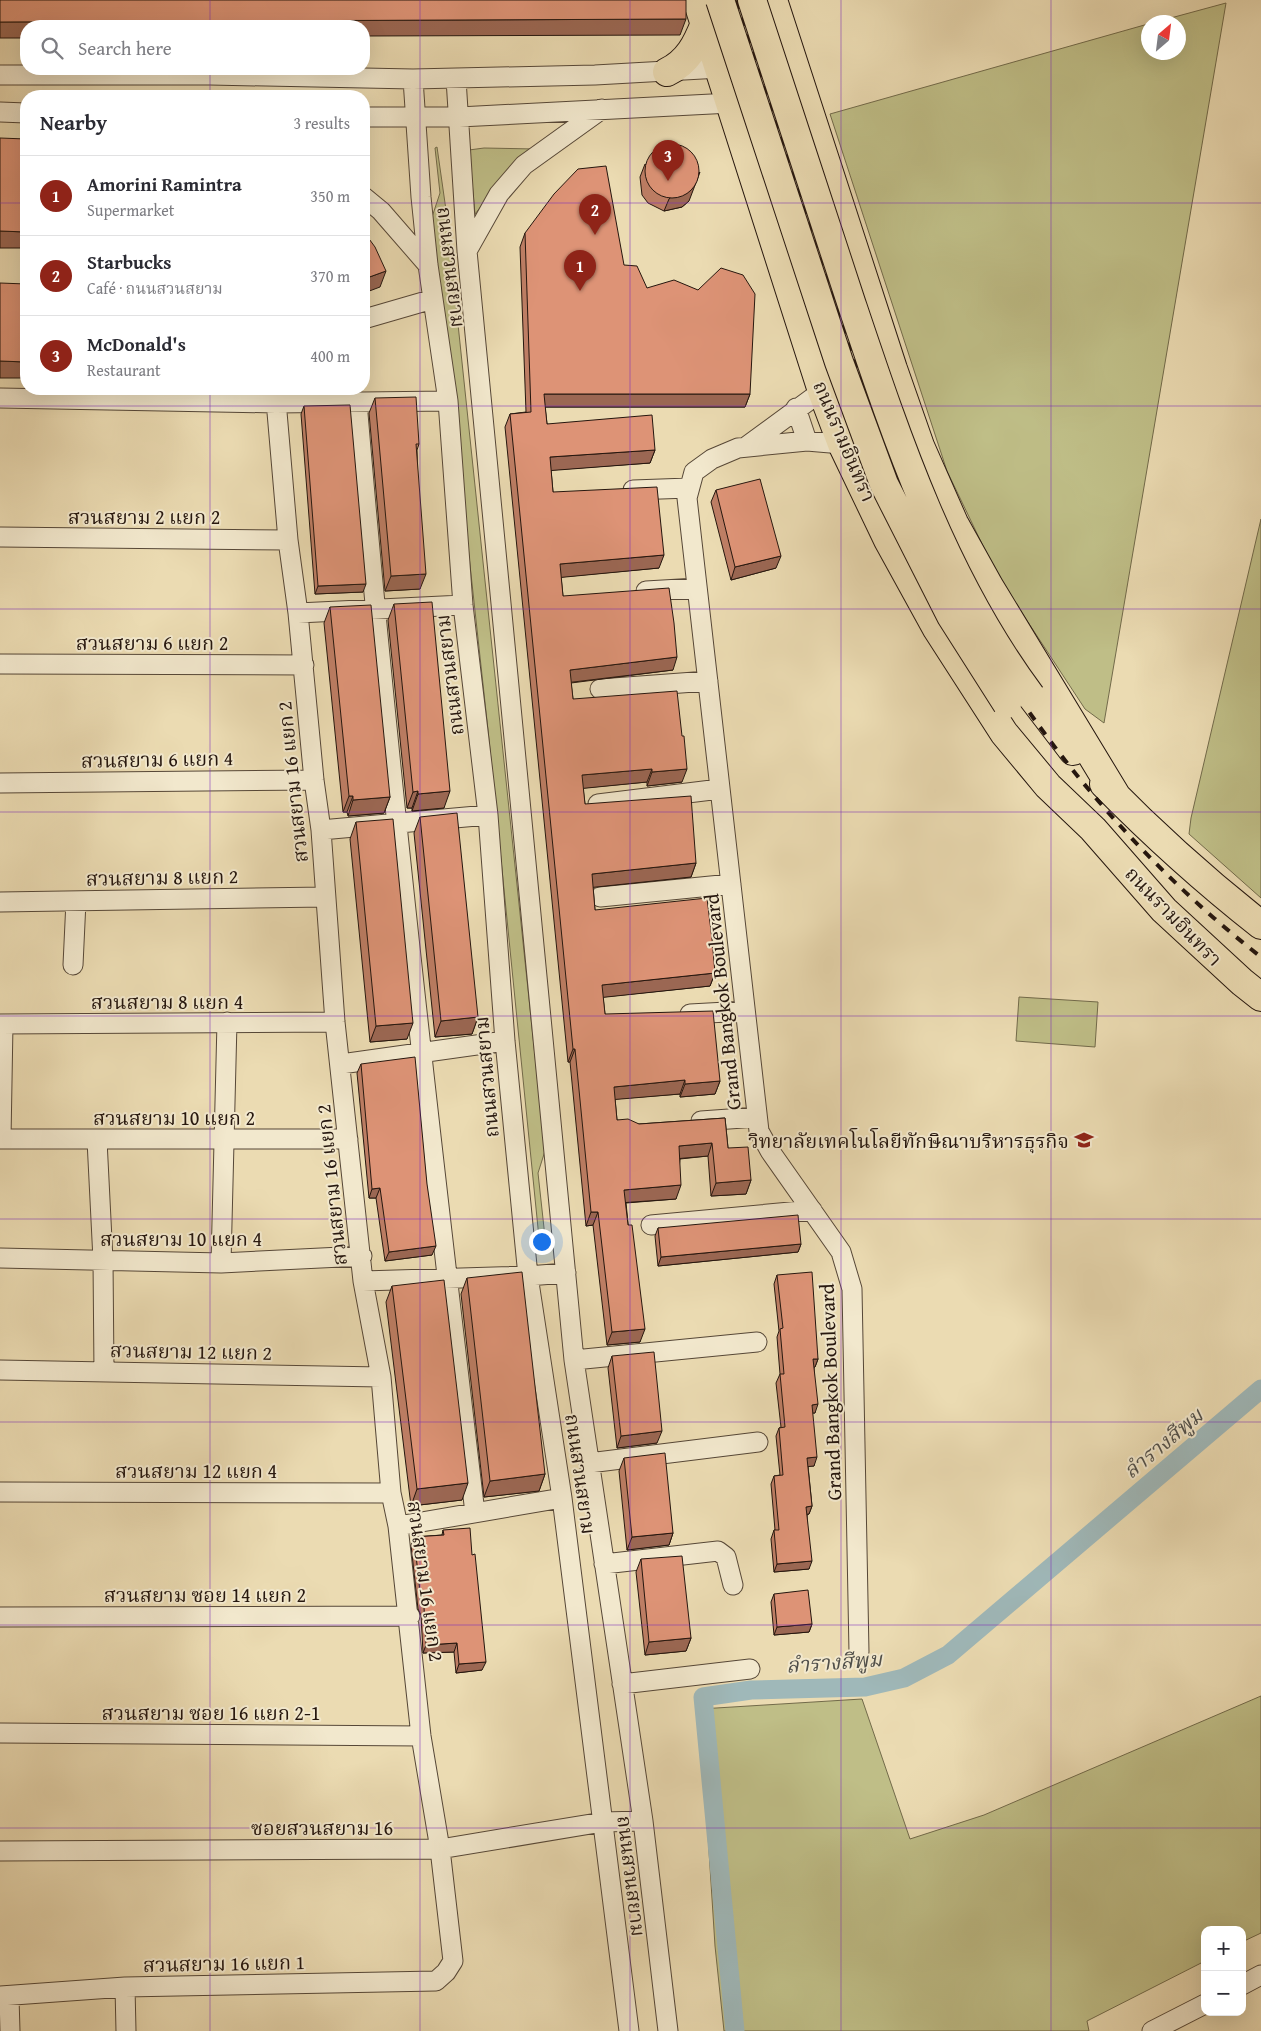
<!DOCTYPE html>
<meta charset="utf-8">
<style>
body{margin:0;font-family:"Gentium Book Plus","Noto Serif Thai",serif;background:#f2f2f3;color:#2b2b33}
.controls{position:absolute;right:15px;bottom:15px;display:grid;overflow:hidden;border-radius:10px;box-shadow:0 5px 20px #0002}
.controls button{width:45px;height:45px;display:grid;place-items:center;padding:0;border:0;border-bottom:1px solid #e1e1e2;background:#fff;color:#2b2b33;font:25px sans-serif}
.compass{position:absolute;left:1141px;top:15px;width:45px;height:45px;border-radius:50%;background:#fff;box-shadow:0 5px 20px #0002;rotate:28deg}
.you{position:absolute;left:541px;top:1241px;width:18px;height:18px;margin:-12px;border:4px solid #fff;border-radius:50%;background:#1a73e8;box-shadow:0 0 0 8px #1a73e833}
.badge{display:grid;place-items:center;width:32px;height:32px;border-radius:50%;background:#8f2418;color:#fff;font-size:16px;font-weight:700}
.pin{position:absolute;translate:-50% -41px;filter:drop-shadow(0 1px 2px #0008)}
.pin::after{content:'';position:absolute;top:26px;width:18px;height:15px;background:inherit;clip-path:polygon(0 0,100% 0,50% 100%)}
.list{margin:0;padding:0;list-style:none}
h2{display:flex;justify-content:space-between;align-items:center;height:65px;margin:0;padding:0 20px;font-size:21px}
h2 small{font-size:16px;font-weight:400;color:#7c7c81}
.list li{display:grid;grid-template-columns:32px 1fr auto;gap:15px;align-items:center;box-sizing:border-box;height:80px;padding:0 20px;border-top:1px solid #e1e1e2}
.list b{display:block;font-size:19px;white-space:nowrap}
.list p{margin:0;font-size:16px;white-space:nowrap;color:#7c7c81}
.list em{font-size:16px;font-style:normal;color:#7c7c81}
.icon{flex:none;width:28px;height:28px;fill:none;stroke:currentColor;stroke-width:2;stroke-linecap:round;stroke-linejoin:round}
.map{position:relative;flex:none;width:1261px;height:2031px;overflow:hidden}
.search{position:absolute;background:#fff;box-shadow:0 5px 20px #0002;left:20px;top:20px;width:350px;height:55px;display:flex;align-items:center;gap:12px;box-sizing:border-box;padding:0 18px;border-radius:20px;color:#7c7c81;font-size:19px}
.panel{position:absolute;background:#fff;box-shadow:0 5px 20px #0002;left:20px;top:90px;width:350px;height:305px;border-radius:20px}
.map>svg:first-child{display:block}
.green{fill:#bfbe87;stroke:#726a4a}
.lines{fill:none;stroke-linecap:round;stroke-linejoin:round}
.canal{stroke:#9fb8b9;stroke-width:19}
.minor-casing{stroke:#564737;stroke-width:21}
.highway-casing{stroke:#25160e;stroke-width:30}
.minor{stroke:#f2e8cd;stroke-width:19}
.highway{stroke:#ebdbb2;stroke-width:28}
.rail{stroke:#25160e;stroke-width:4;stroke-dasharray:9 9;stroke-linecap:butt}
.highway-bridge-casing{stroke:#25160e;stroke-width:30;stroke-linecap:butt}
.highway-bridge{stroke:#ebdbb2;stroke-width:28}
.wall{fill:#be7e65;stroke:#25160e}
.shaded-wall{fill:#9b6753;stroke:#25160e}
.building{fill:#dd9376;stroke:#25160e}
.grid{fill:none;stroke:#7b2cbf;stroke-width:1;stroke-opacity:0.55}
.labels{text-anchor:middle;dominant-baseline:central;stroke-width:4;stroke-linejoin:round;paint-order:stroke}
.street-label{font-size:20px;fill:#25160e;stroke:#f2e8cd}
.poi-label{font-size:20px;fill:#25160e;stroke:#f2e8cd;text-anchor:end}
.water-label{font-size:21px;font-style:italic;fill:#504f4a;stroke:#f2e8cd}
</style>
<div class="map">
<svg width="1261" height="2031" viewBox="0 0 1261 2031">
<rect width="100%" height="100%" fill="#ebdbb2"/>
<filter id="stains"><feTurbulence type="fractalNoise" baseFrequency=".004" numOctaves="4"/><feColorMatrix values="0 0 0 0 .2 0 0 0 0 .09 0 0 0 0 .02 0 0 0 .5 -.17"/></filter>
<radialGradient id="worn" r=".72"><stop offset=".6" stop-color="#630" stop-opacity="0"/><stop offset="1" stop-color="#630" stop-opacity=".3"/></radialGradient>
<path class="green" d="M1226,3L1104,723L1085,709L997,575L947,471L830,114L1148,24V52H1178V22H1156Z
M437,147L446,210L545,1151L538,1173L545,1237L542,1241L539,1238L488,730L432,217L440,193L435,148Z
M484,148L535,149L502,180L475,214L469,150Z
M1261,519V898L1189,834L1191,818Z
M1019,997L1098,1002L1095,1047L1016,1041Z
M1261,1696V1933L1242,1942V1930H1205V1961L1087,2021L1089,2031H724L715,1946L700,1709L862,1699L910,1839L984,1815Z"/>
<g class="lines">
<path class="canal" d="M735,2031L703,1697L751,1690L865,1687L904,1678L948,1655L1261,1389"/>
<g class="minor-casing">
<path id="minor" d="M0,75H210L413,79L595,75L720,68L781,52
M413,79L421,197L428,265L448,401L463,605L488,815L505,1041L528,1276L562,1498L629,2031
M456,79L467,251L574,1360L643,1821L668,2031
M0,112L26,113
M364,117H459L731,103L793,88
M364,197L381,211L428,265
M467,251L499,194L524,165L602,109
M364,319L433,299
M0,398L276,403L448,401
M357,402C388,773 431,1143 475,1513
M796,408L807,441
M842,444L807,441L738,448L712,459L694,472L687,498L759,1131L770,1151L841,1252L852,1289L859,1652
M747,446L822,391
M633,490L689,488
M0,537L288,540
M646,591L697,588
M298,613L463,605
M0,664L304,665
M600,689L708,681
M0,783L314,780
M598,804L720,789
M321,830L488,815
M600,897L731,884
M0,902L325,897
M73,965L76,901
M690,1014L745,1011
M0,1024L335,1022
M341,1064L505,1041
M701,1121L757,1117
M0,1139H348
M1,1139L3,1024
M97,1140L103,1260L104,1372
M651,1225L812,1210
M0,1258L221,1263L362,1256
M221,1263L227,1022
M363,1281L528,1276L566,1273
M574,1360L757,1342
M0,1370L381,1377
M589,1463L758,1442
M0,1492L391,1493
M398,1526L562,1498
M604,1564L718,1551L726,1557L733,1585
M0,1617L410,1616
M622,1684L750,1669
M0,1733L421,1736
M0,1851L440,1849L603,1822L643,1821
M1242,1985L1261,1975
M125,1987L126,2031
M0,1996L125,1987L436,1981L446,1972L453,1961L440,1849L421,1736L398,1526L391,1493L381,1377L363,1281L335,1022L321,830L314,780L298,613L288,540L275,389
M9,1997L10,2031
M1152,2031L1205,2004"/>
</g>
<g class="highway-casing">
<path id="highway" d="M697,0L822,391L842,444L888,540L937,629L1004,733L1048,786L1093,829L1164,910L1242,982L1261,997
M773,0L893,369L920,446L954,523L989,586L1117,797
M667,72C688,62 697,44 705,23
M1031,696L1073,751
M1104,784C1154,835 1205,881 1261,925"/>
</g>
<use href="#minor" class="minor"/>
<use href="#highway" class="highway"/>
<path class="rail" d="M737,0C768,94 798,188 829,282C854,358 877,435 911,507C991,681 1110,839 1261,957"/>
<g class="highway-bridge-casing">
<path id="highway-bridge" d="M720,0L839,362L884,484L951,616L1007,704
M752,0C785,101 818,201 851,302C897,439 943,578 1031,696"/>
</g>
<use href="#highway-bridge" class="highway-bridge"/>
</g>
<path class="wall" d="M645,164L689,201L682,207L664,211L648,203L642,195L640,177Z
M525,233L624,265L750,394L745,407H545L547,424L655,450L650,463L551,470L553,492L659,568L561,577L563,596L673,670L571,683L573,699L682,782L647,786V782L583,788L585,804L696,863L691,877L593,887L595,910L715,973L710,986L603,997L605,1014L720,1081L715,1094L680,1097V1094L615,1099L617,1120L639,1124L725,1118L728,1148L751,1180L746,1194L711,1196L708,1156L680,1159L676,1199L626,1203L640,1342L607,1345L593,1225L586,1226L570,1062H568L505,427L510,414L526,412L520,247Z
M375,398L419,444L417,450L420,589L385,591L369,413Z
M304,406L363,592L315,594L301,414Z
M716,490L776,568L731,580L711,502Z
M394,604L444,808L412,811V808H407L388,620Z
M330,607L390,797L384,813L348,816L347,812H343L324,623Z
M420,817L478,1017L472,1034L435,1037L414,833Z
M356,822L407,1039L370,1042L350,839Z
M361,1064L432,1255L385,1261L376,1198H369L357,1073Z
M658,1228L801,1244L798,1252L658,1266L655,1236Z
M777,1275L818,1359L815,1367H814L815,1413H812L814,1466H808L812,1506L809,1514L807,1515L809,1569L774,1572L771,1539L774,1530H775L771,1484L774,1476L780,1475L776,1436L779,1428L781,1427L776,1383L780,1374L777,1337L779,1331L774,1284Z
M467,1278L545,1474L539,1491L484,1497L461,1294Z
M392,1286L462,1500L411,1506L386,1302Z
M612,1356L657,1443L617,1448L608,1368Z
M624,1458L673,1533L669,1545L627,1550L619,1471Z
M443,1530L482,1670L456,1673L454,1652L423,1653L421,1615L418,1609L411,1545L414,1537L442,1535Z
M641,1559L691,1638L686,1651L645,1655L636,1572Z
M774,1594L812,1624L809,1632L774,1635L771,1602Z"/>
<path class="shaded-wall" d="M686,19L680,35L364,36V26H26V38H0V22Z
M700,172L689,201L682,207L664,211L669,199Z
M0,231L26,232V248H0Z
M386,271L380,287L364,293V279Z
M0,361L26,362V378H0Z
M544,394H750L745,407H539Z
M655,450L650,463L545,471L550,457Z
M664,555L659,568L555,578L560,564Z
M781,556L776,568L731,580L735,567Z
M426,574L420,589L385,591L391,576Z
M366,584L363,592L315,594L318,586Z
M677,657L673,670L565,683L570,670Z
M652,769L647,782L577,789L582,775Z
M687,769L682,782L647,786L652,772Z
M418,791L412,808H407L413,792Z
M450,791L444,808L412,811L418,794Z
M349,796H353L347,812H343Z
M390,797L384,813L348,816L353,800Z
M696,863L691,877L587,888L592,874Z
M715,973L710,986L597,998L602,985Z
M478,1017L472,1034L435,1037L441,1021Z
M413,1023L407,1039L370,1042L376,1026Z
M573,1049H575L570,1062H568Z
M685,1080L680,1094L609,1100L614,1087Z
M720,1081L715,1094L680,1097L685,1084Z
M712,1143L708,1156L674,1159L679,1146Z
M751,1180L746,1194L711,1196L716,1183Z
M681,1185L676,1199L619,1203L624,1190Z
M380,1188L376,1198H369L372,1189Z
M591,1212H598L593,1225L586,1226Z
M801,1244L798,1252L658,1266L661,1257Z
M436,1246L432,1255L385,1261L389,1252Z
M645,1329L640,1342L607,1345L612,1332Z
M813,1359H818L815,1367L810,1368Z
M818,1404L815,1413H809L812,1405Z
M662,1431L657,1443L617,1448L621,1436Z
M817,1457L814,1466L804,1467L807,1458Z
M545,1474L539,1491L484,1497L490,1481Z
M468,1483L462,1500L411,1506L417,1489Z
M812,1506L809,1514L803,1515L806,1507Z
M673,1533L669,1545L627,1550L632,1537Z
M812,1561L809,1569L774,1572L777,1564Z
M812,1624L809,1632L774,1635L777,1627Z
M691,1638L686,1651L645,1655L649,1642Z
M457,1643L454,1652L423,1653L426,1645Z
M486,1662L482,1670L456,1673L459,1664Z"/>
<path class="building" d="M0,0H686V19L0,22Z
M0,138L26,139V232L0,231Z
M645 171a27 27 0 1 1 54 0a27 27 0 1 1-54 0Z
M606,166L624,265L637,266L647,288L674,280L698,290L721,268L743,275L755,294L750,394H544L547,424L652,415L655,450L550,457L553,492L657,487L664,555L560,564L563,596L669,588L674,623L677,657L570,670L573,699L677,691L682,736H684L687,769L652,772V769L582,775L585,804L691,796L696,863L592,874L595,910L707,898L712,939L715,973L602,985L605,1014L713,1011L720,1081L685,1084V1080L614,1087L617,1120L628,1119L639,1124L725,1118L728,1148L748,1147L751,1180L716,1183L712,1143L679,1146L681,1185L624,1190L628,1225H632L645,1329L612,1332L598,1212H591L575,1049H573L510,414L531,412L525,233L554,194L578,169Z
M364,232L375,247L386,271L364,279Z
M0,283L26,284V362L0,361Z
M416,397L419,444H416L426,574L391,576L375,398Z
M350,405L366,584L318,586L304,406Z
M760,479L781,556L735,567L716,490Z
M432,602L450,791L418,794V791L413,792L394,604Z
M371,605L390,797L353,800V796H349L330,607Z
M457,813L478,1017L441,1021L420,817Z
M393,819L413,1023L376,1026L356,822Z
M415,1057L427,1184L436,1246L389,1252L380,1188L372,1189L361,1064Z
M798,1215L801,1244L661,1257L658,1228Z
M522,1272L545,1474L490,1481L467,1278Z
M812,1272L818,1359H813L818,1404L812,1405L817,1457L807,1458L812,1506L806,1507L812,1561L777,1564L774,1530H779L774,1476L783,1475L779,1428L785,1427L780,1374H784L780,1329L783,1328L777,1275Z
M444,1280L468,1483L417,1489L392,1286Z
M654,1352L662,1431L621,1436L612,1356Z
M665,1453L673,1533L632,1537L624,1458Z
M470,1528L472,1555L475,1554L486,1662L459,1664L457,1643L426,1645L424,1607L421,1601L414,1537L444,1535L443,1530Z
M682,1556L691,1638L649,1642L641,1559Z
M808,1590L812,1624L777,1627L774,1594Z"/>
<path class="grid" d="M210,0V26M420,0V2031M630,0V2031M841,0V2031M1051,0V2031M210,69V96M0,203H26M364,203H1261M210,389V2031M0,406H1261M0,609H1261M0,812H1261M0,1016H1261M0,1219H1261M0,1422H1261M0,1625H1261M0,1828H1261"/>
<defs>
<g id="university-bare" transform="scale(1.5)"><path d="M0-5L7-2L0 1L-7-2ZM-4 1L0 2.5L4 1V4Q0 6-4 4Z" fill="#8f2418" stroke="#f2e8cd" stroke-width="2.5" paint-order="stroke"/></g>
</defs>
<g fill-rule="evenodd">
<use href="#university-bare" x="1084" y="1140"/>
</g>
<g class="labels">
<g class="street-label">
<text transform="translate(452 267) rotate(83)">ถนนสวนสยาม</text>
<text transform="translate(845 441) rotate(67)">ถนนรามอินทรา</text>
<text x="144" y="516">สวนสยาม 2 แยก 2</text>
<text x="152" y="642">สวนสยาม 6 แยก 2</text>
<text transform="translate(449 675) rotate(-97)">ถนนสวนสยาม</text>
<text transform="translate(157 759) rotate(-1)">สวนสยาม 6 แยก 4</text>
<text transform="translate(292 782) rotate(-96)">สวนสยาม 16 แยก 2</text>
<text transform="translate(162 877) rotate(-1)">สวนสยาม 8 แยก 2</text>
<text transform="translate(1174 916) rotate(46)">ถนนรามอินทรา</text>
<text x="167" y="1001">สวนสยาม 8 แยก 4</text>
<text transform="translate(722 1002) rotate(-96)">Grand Bangkok Boulevard</text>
<text transform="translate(486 1077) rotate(-95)">ถนนสวนสยาม</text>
<text x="174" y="1117">สวนสยาม 10 แยก 2</text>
<text transform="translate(331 1185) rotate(-96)">สวนสยาม 16 แยก 2</text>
<text x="181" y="1238">สวนสยาม 10 แยก 4</text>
<text transform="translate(191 1351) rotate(1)">สวนสยาม 12 แยก 2</text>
<text transform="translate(830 1392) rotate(-92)">Grand Bangkok Boulevard</text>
<text x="196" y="1470">สวนสยาม 12 แยก 4</text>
<text transform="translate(581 1474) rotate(82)">ถนนสวนสยาม</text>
<text transform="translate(426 1581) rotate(82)">สวนสยาม 16 แยก 2</text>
<text x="205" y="1594">สวนสยาม ซอย 14 แยก 2</text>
<text x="211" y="1712">สวนสยาม ซอย 16 แยก 2-1</text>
<text x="322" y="1827">ซอยสวนสยาม 16</text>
<text transform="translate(632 1876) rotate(83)">ถนนสวนสยาม</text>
<text transform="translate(224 1963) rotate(-1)">สวนสยาม 16 แยก 1</text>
</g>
<g class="poi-label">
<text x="1069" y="1140">วิทยาลัยเทคโนโลยีทักษิณาบริหารธุรกิจ</text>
</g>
<g class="water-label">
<text transform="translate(1163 1443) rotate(-40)">ลำรางสีพูม</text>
<text transform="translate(834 1662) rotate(-4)">ลำรางสีพูม</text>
</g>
</g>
<rect width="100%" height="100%" filter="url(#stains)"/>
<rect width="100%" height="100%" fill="url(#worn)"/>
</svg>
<div class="controls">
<button>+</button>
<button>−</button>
</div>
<svg class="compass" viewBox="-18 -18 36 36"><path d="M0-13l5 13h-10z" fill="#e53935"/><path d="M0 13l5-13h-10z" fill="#7c7c81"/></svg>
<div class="you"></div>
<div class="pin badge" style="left:580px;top:291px">1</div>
<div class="pin badge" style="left:595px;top:235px">2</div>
<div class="pin badge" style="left:668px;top:181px">3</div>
<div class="search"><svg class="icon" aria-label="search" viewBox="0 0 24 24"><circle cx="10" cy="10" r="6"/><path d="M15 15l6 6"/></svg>Search here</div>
<section class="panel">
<h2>Nearby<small>3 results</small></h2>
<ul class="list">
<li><span class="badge">1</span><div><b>Amorini Ramintra</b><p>Supermarket</p></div><em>350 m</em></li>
<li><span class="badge">2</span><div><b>Starbucks</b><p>Café · ถนนสวนสยาม</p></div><em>370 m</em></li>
<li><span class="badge">3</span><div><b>McDonald's</b><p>Restaurant</p></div><em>400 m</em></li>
</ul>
</section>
</div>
